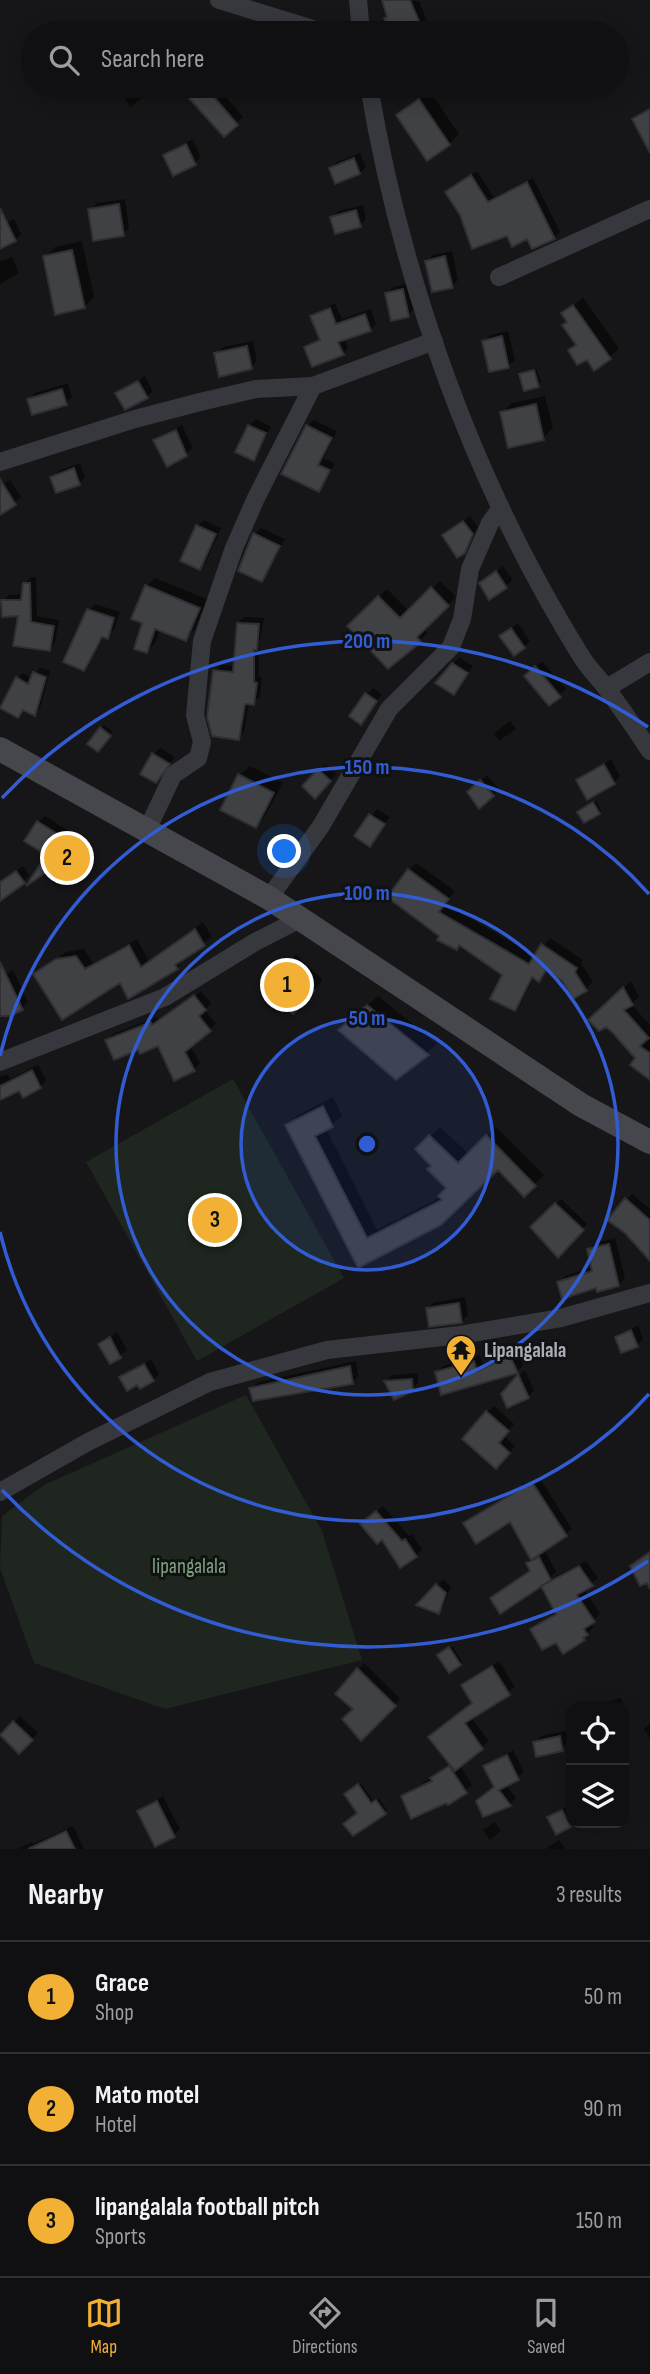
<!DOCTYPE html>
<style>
body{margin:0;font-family:"Sofia Sans Condensed",sans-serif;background:#1e1e20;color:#f1f3f6}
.controls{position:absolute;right:21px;bottom:21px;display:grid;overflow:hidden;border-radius:14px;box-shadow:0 4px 18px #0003}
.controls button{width:63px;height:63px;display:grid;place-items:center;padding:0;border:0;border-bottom:2px solid #303032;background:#101012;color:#f1f3f6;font:35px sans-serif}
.you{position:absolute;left:285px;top:852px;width:24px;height:24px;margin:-18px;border:5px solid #fff;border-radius:50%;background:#1a73e8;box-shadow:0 0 0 10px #1a73e833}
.badge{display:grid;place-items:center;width:46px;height:46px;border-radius:50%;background:#f2b134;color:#111;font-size:23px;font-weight:700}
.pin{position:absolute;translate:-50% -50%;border:4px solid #fff;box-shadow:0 2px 7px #0006}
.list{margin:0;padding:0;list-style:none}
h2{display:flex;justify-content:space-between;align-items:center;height:91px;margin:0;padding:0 28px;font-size:30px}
h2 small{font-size:23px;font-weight:400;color:#9c9d9f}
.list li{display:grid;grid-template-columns:46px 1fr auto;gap:21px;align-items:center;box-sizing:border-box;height:112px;padding:0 28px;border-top:2px solid #303032}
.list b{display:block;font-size:26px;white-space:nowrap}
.list p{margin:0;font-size:23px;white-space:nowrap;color:#9c9d9f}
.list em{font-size:23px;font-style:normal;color:#9c9d9f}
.icon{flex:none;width:38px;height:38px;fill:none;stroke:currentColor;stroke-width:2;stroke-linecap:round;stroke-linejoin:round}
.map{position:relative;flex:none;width:650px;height:1849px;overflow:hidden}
.search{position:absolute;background:#101012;box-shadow:0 4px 18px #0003;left:21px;right:21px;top:21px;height:77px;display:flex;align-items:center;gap:18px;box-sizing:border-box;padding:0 24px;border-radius:38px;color:#9c9d9f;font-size:26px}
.sheet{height:427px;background:#101012}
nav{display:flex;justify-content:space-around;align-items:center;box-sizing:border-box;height:98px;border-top:2px solid #303032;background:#101012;font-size:19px;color:#9c9d9f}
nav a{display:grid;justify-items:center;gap:4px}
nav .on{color:#f2b134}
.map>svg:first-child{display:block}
.green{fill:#1e261f}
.shadow{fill:#0007}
.building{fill:#404145;stroke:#303034;stroke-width:2}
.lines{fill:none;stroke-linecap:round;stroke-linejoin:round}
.street{stroke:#37383d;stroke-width:18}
.secondary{stroke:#45474d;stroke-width:24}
.ring{fill:none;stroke:#325cd3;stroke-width:3.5}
.labels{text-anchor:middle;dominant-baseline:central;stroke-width:6;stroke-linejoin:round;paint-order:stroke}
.poi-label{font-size:21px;font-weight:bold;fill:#a8adb8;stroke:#111113;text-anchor:start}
.park-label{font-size:21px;fill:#7fa381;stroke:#111113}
.centre{fill:#325cd3;stroke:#111113;stroke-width:3.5}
.ring-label{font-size:21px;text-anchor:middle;font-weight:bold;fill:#325cd3;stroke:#111113;stroke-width:6;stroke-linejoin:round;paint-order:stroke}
</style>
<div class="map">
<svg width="650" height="1849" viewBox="0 0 650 1849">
<rect width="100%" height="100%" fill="#161618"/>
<path class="green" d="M233,1079L344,1278L197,1361L86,1162Z
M246,1395L322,1531L362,1660L165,1709L34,1663L0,1568L2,1516L44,1485Z"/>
<path class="shadow" d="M384,0L419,1L427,21L406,33H392Z
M181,86H217L243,117L224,134Z
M139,89L144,97L130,107L125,99Z
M429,90L459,134L449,144L398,115Z
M192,139L201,157L195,163L165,155Z
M360,153L366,167L359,173L331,168L337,162Z
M477,171L494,197L533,178L560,232L554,238L508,234L453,187Z
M125,199L129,228L123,234L90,210L97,203Z
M363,205L366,219L360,225L332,217L339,211Z
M14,219L21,234L15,240L0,242V227Z
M82,241L94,297L84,307L45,257L55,247Z
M452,251L458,280L452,286L427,261L433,255Z
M12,257L19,273L0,284V261Z
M409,283L414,309L408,315L387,293L394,287Z
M583,297L619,349L595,369L587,358L571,350L577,343L563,314Z
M335,303L342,319L371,309L376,324L370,330L344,338L348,348L343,354L306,347L321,338L312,316Z
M508,331L515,360L508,366L484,342L490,335Z
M253,341L257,361L251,368L216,354L223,347Z
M536,368L541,382L538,385L521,375Z
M145,376L153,391L147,397L118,394Z
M68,383L72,397L66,403L29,399L35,393Z
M545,396L553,428L543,438L502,413L512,403Z
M256,419L271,427L253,459L249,426Z
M314,420L337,431L324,458L335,464L318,490L307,426Z
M182,425L193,448L186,454L155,441Z
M80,463L85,477L79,483L52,477L59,471Z
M10,480L21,497L0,513V486Z
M470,516L478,527L464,551L444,536Z
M204,520L221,528L206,562L199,568L197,526Z
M261,528L285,539L262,580L255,534Z
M503,566L513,580L490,597L482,583Z
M31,577H36L37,616L59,620L55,643L49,650L20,615L3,601L9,595L23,594L25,583Z
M155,578L207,599L194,630L185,639L160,629L156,642L147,651V586Z
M440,581L456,597L423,628L428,633L388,667L350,626L387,589L409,611Z
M95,604L120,612L114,630L105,636L84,669L89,610Z
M244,617L264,618L259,644V677H262L260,697L249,703L244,732L238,739L215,671L221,665L235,666L238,623Z
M518,623L530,641L524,647L502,636Z
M459,657L473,666L454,693L453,664Z
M542,661L566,689L559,695L532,670Z
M40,667L50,671L40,708L35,714L24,710L18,716L17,678L23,673L32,678Z
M373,688L382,694L367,716V695Z
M510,721L516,729L499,741L494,733Z
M104,725L113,732L97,750L89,743Z
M160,748L175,757L156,781L154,754Z
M611,759L620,776L614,783L578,781Z
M325,764L336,774L315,796L304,786Z
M250,766L283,783L265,816L255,826L240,775Z
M487,775L499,789L493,795L469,792Z
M596,801L601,810L599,813L582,810Z
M377,809L390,817L370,844L357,836Z
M45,816L91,845L74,869L48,855L38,822Z
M416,863L455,891L445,904L536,956L550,938L583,960L581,963L593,982L586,989L548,969L539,979L534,977L522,1001L515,1009L504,975L441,935L409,870Z
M23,866L30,876L0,898V882Z
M203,922L212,937L183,958L177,968L121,980L36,974L66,952L84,949L93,963L137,939L149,961Z
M296,955L323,980L292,1012L266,987Z
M13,970L28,1002L22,1008L0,1014V977Z
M631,981L639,997L631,1004L650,1025V1075L606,1025L590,1020Z
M201,991L211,1003L205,1010L216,1024L190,1046L200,1063L194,1069L159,1044L107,1040L113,1034L157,1017L158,1021Z
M378,996L437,1044L396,1078L350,1020Z
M38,1065L46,1080L40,1087L20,1089L0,1098V1077L8,1074L10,1079Z
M333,1097L342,1116L326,1129L377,1230L441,1197L449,1187L417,1149L440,1127L469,1154L496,1127L544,1175L524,1194L498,1167L359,1265L287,1126L297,1116Z
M632,1194L650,1209V1261L626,1232V1200Z
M561,1199L587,1224L558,1255L533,1227Z
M615,1238L625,1278L619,1285L559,1283L565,1276L593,1267L589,1250L595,1243Z
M465,1297L468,1315L462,1321L428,1308L435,1302Z
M638,1325L643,1339L637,1345L617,1337Z
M117,1332L127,1350L110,1362L100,1344Z
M517,1351L523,1365L517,1371L437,1372L443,1366L480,1355L483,1366Z
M151,1359L159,1374L153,1380L138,1383L122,1378Z
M356,1361L358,1376L352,1383L251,1389L258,1382Z
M525,1370L534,1390L528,1397L503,1394Z
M418,1373V1382L412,1389L386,1381L392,1375Z
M494,1406L514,1424L504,1436L515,1446L503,1461L487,1412Z
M539,1477L572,1529L544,1549L556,1572L548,1580L586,1561L598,1578L584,1589L600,1614L590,1623L593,1627L587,1634L557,1640L532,1629L557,1612L543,1587L548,1581L492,1598L531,1570L528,1564L532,1560L511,1520L465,1523Z
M383,1506L409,1536L412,1534L422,1549L416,1556L382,1537L369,1518Z
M443,1579L451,1587L444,1605L438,1612L419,1604Z
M452,1646L462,1661L460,1664L442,1653Z
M499,1661L515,1687L471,1717L489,1741L460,1765L472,1785L448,1803L403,1796L452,1764L431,1737L473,1702L463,1685Z
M364,1663L400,1699L361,1738L355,1709L358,1670Z
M621,1698L624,1707H596L600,1704Z
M20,1716L38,1733L19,1752L2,1735Z
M650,1723V1739L644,1729Z
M566,1731L568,1743L562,1749L535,1743L541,1736Z
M513,1750L524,1772L506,1785L516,1798L510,1804L484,1815L495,1786L486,1767Z
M361,1783L374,1802L379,1799L387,1810L353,1834L359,1813L349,1792Z
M163,1796L180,1829L174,1835L139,1812Z
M569,1805L573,1823L570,1826L549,1818Z
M495,1822L501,1831L490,1840L483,1830Z
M73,1826L84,1849H17L32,1842L33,1844Z
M559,1840L566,1849H545Z"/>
<path class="building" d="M382,0H410L422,28L411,33H390L384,18L387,17Z
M178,86H213L208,90L238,125L224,137Z
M419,99L450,145L427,161L396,115Z
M650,109V153L632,119Z
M186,144L196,165L173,176L163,155Z
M354,158L360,174L335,184L329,168Z
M471,175L488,202L527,182L555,239L532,249L527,239L512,247L507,236L472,249L460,215L445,192Z
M119,204L124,236L93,241L88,209Z
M0,208L16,241L0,249Z
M356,210L361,227L335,234L330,217Z
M72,250L85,308L55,315L43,256Z
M445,256L453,288L432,292L425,261Z
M403,289L409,317L391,321L385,293Z
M573,305L611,359L594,371L587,360L577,365L568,350L576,345L562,325L567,322L561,313Z
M330,308L336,324L365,314L371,331L338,342L344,355L312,367L304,347L320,340L310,316Z
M502,336L509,368L489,372L482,341Z
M247,346L252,369L219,377L214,353Z
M534,370L539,387L524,391L519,374Z
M138,381L148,398L125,410L115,393Z
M62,389L67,405L32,415L27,399Z
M536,404L544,440L508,448L500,412Z
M248,425L266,433L254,461L235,452Z
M306,425L332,438L318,465L330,470L319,492L281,474Z
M176,430L187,456L167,467L153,440Z
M74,468L80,485L56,493L50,477Z
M0,479L16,505L0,515Z
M463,521L473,534L465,553L457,558L442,535Z
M196,525L216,534L200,570L180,561Z
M253,533L280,546L262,582L238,571Z
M496,571L507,588L489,600L479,583Z
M23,583H30L31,622L54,626L50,651L13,646L18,616L2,617L1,600H21Z
M145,585L200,608L186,641L155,629L147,653L134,649L142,623L131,619Z
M431,587L449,606L417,637L421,642L388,669L347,626L378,596L400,618Z
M87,609L114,618L108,639L102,637L84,671L63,662Z
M237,623L259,624L257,650H254V682L257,683L254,705L245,704L239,740L212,736L207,717L213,670L233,672Z
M511,628L525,648L514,656L499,636Z
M452,663L468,673L454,695L435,683Z
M535,666L561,697L549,706L524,676Z
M33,672L46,677L35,716L23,710L18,718L0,708L16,677L28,684Z
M365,693L377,701L361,725L349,716Z
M100,727L111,736L98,752L87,744Z
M152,753L170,764L156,783L140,774Z
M604,764L615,784L587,800L576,780Z
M318,769L331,781L315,799L302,786Z
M238,774L274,793L256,828L220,810Z
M480,780L494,796L479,809L467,792Z
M593,802L600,814L584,823L577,812Z
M369,814L385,824L370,847L354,836Z
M37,821L86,852L68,877L54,867L26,886L46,855L24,841Z
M408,869L449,899L439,912L529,964L541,944L577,968L575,972L587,991L573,999L562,981L546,970L539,982L532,977L515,1011L490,999L502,975L459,945L457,950L437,940L439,936L387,897Z
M16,871L25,883L0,901V882Z
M195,929L205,946L175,965L178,969L128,999L120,983L62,1020L33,974L56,959L76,956L85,969L129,945L141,967Z
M0,962L23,1010L10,1016H0Z
M285,964L314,991L293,1014L263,987Z
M623,987L633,1005L624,1010L649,1038L640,1046L650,1053V1080L630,1065L635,1058L613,1033L606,1027L599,1031L588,1020Z
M194,995L206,1010L199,1016L211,1031L185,1052L195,1071L174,1081L158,1046L140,1054L138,1050L114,1060L105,1040L151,1022L152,1025Z
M367,1005L429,1055L396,1080L338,1030Z
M32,1070L41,1088L23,1098L19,1091L0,1100V1086Z
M323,1106L333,1127L315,1136L367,1238L442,1200L438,1196L446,1188L427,1169L431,1166L415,1149L429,1135L458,1163L486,1135L536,1186L524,1197L498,1170L441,1225L358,1268L285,1125Z
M625,1198L650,1220V1261L625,1233L607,1220Z
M555,1203L584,1230L558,1258L530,1227Z
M609,1244L619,1286L597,1292L596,1288L562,1299L557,1282L592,1271L587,1249Z
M459,1303L462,1323L429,1327L426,1308Z
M631,1330L638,1347L621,1353L615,1337Z
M110,1337L121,1358L110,1364L98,1344Z
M510,1356L518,1373L441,1395L435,1372L474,1361L477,1371Z
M144,1364L154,1381L140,1389L137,1385L127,1391L119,1377Z
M350,1366L353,1384L253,1401L249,1388Z
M518,1374L529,1398L507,1408L501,1394Z
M412,1379L413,1391L394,1400L384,1381Z
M486,1411L509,1431L499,1443L510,1453L496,1469L462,1439Z
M532,1482L567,1536L531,1560L510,1522L476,1544L463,1523Z
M376,1511L402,1541L405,1539L417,1557L400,1568L382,1540L377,1544L360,1524Z
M650,1552V1589L647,1583L640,1586L630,1566Z
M539,1557L551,1580L500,1614L490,1598L530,1571L526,1563Z
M579,1566L593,1586L577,1595L595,1622L584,1629L588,1635L583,1638L585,1640L563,1654L556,1643L542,1650L530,1629L556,1614L541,1586Z
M436,1584L446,1593L439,1614L416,1605Z
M449,1647L461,1665L449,1673L437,1655Z
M492,1666L510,1695L465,1723L483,1749L455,1771L428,1737L472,1703L461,1685Z
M357,1668L396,1706L361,1741L342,1719L353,1709L335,1694Z
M13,1721L33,1740L19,1754L0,1735Z
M560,1736L563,1751L536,1757L533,1742Z
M507,1755L519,1780L499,1790L511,1806L483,1817L476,1801L494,1787L483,1766Z
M449,1766L467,1793L448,1805L446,1803L411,1819L401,1796L432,1781L430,1778Z
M358,1784L371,1803L376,1800L386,1814L353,1836L343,1824L357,1813L344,1794Z
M157,1801L175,1837L155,1847L137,1811Z
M562,1810L571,1827L556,1835L547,1817Z
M66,1831L75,1849H28Z"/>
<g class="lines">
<path class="street" d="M219,0L326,33
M358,0L361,33
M369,86C402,283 475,486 581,656C588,668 599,678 607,689C622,709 636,730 650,751
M499,277L650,209
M0,462L135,419L200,402L256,389L313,386L434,341
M607,688L650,662
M148,828L173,775L198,758L202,742L195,715L202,641L234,548L256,498L313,386
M269,898L321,826L389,709L451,647L462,619L470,569L490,523L501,508
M0,1062L165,997L255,942L300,919
M0,1492L88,1442L210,1382L327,1350L460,1335L561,1318L650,1293"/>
<path class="secondary" d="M0,749L269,898L581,1105L650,1142"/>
</g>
<circle cx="367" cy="1144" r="126" fill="#325cd3" fill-opacity=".12"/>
<g class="ring">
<circle cx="367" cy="1144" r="126"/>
<circle cx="367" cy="1144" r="251"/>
<path d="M649 1394A377 377 0 0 1 0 1232M0 1056A377 377 0 0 1 649 894"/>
<path d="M648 1561A503 503 0 0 1 2 1490M2 798A503 503 0 0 1 648 727"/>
</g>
<defs>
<g id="temple-pin" transform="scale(1.575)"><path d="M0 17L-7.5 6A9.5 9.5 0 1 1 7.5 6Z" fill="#f2b134" stroke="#111113"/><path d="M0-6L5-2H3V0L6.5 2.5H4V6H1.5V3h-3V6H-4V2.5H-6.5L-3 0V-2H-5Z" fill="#111"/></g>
</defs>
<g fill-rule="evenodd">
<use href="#temple-pin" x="461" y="1350"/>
</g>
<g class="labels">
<g class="poi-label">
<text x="484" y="1350">Lipangalala</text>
</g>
<g class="park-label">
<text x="189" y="1566">lipangalala</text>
</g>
</g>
<circle cx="367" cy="1144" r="10" class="centre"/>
<g class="ring-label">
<text x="367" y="648">200 m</text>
<text x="367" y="774">150 m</text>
<text x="367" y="900">100 m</text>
<text x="367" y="1025">50 m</text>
</g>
</svg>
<div class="controls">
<button><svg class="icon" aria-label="locate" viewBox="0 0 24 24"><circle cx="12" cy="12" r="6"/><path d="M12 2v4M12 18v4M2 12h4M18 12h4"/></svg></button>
<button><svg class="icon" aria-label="layers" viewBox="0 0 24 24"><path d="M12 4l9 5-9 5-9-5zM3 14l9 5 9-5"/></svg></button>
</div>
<div class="you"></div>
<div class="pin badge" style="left:287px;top:985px">1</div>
<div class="pin badge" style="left:67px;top:858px">2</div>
<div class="pin badge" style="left:215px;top:1220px">3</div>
<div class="search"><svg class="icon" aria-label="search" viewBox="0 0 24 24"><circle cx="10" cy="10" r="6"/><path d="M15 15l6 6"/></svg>Search here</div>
</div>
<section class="sheet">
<h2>Nearby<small>3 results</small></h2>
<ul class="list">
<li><span class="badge">1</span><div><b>Grace</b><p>Shop</p></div><em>50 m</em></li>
<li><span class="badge">2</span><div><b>Mato motel</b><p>Hotel</p></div><em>90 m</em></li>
<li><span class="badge">3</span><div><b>lipangalala football pitch</b><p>Sports</p></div><em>150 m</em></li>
</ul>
</section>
<nav>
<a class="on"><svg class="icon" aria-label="map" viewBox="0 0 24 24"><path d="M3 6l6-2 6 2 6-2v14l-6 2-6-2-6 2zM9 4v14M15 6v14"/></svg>Map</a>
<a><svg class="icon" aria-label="directions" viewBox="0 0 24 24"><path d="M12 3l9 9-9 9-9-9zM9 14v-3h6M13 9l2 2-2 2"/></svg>Directions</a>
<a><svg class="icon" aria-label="saved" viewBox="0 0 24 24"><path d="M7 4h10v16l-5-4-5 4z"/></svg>Saved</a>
</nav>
